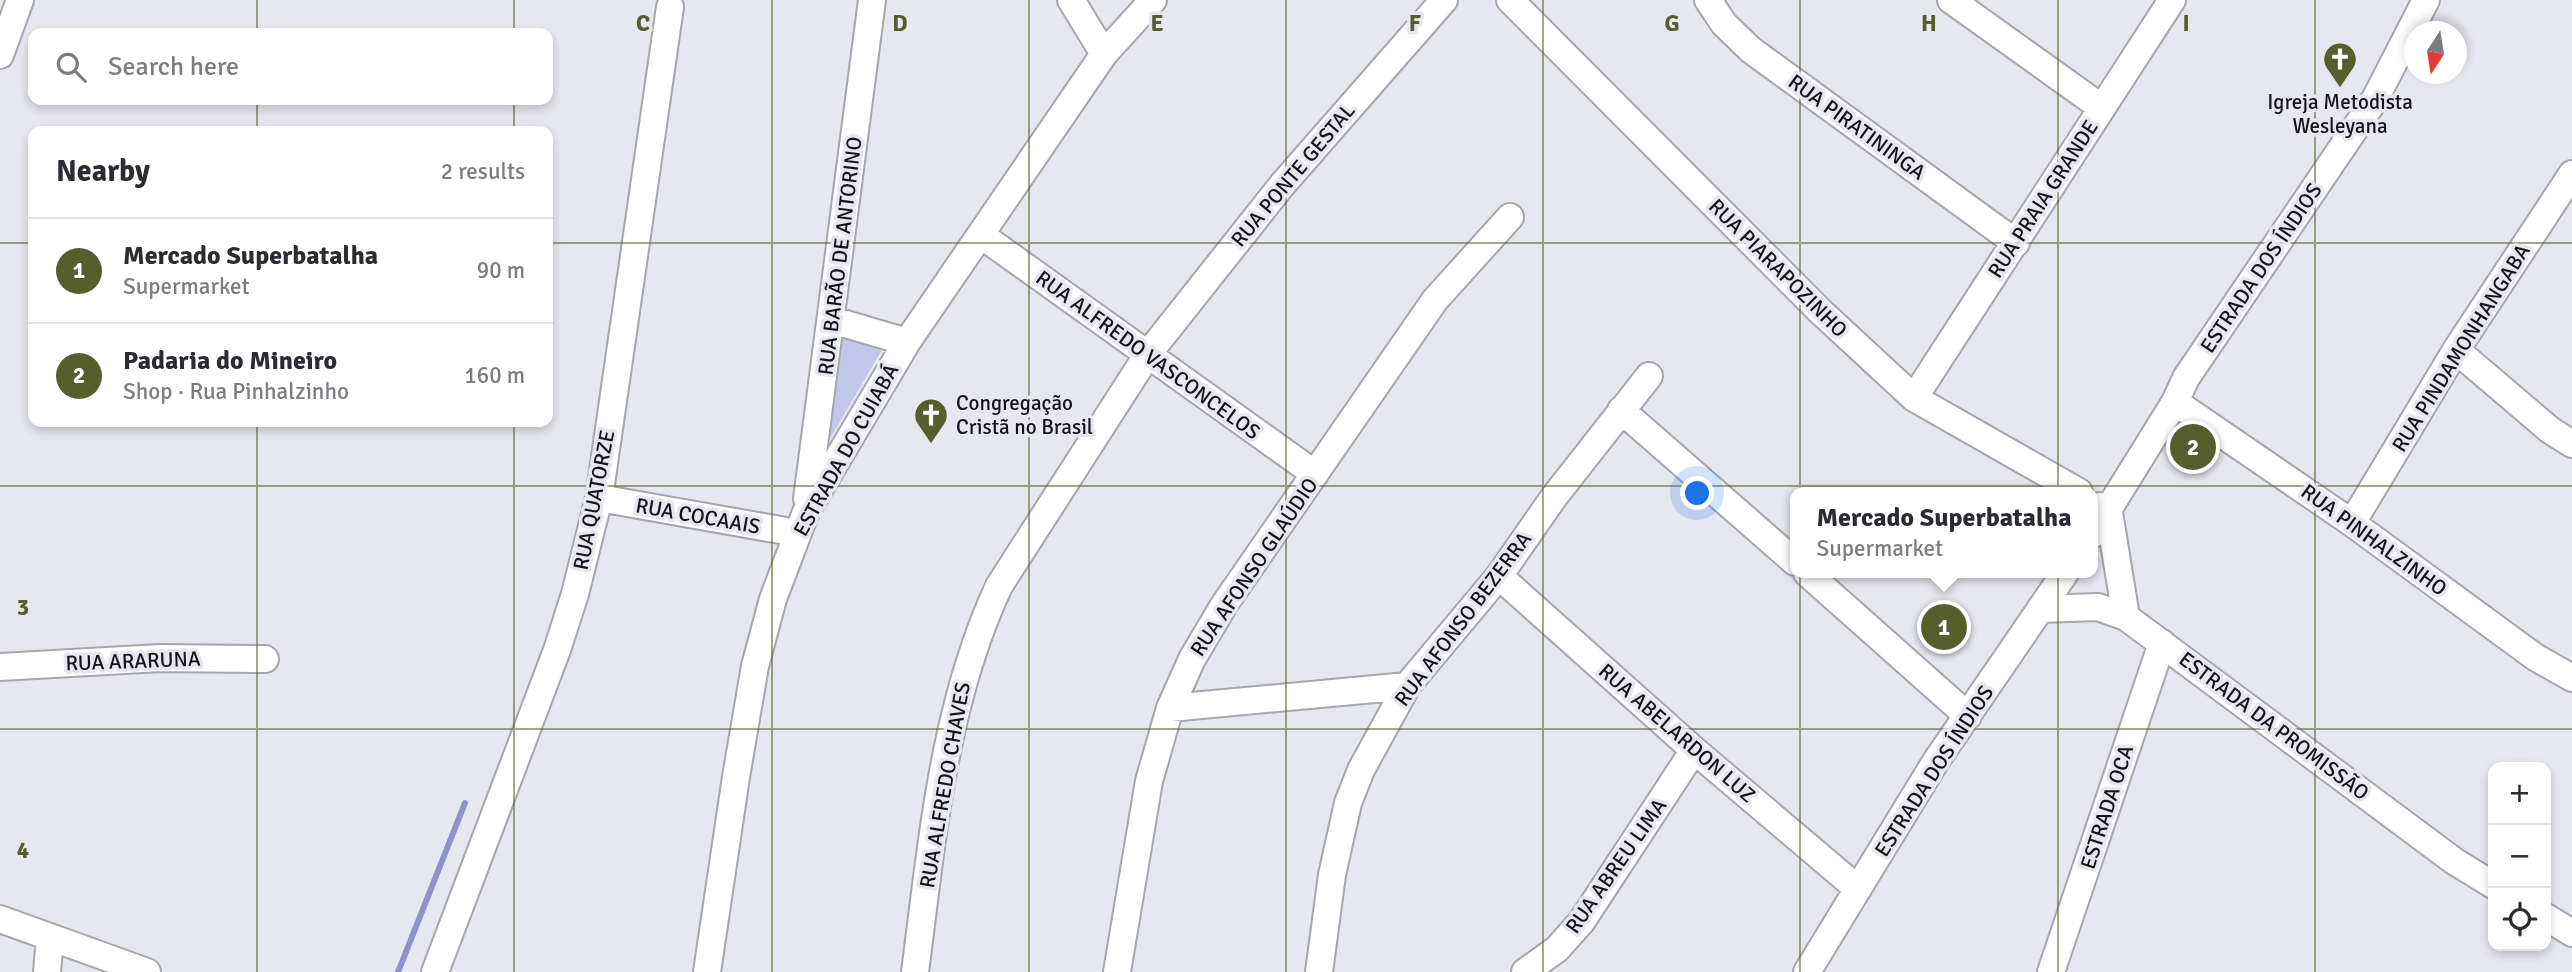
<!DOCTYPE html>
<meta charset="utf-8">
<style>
body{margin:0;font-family:Signika,sans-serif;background:#f7f7f7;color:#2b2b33}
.controls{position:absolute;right:21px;bottom:21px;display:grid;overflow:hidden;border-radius:14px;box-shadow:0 4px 10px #0003}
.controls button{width:63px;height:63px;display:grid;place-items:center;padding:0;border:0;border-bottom:2px solid #e1e1e2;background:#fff;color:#2b2b33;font:35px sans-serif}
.compass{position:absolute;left:2404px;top:21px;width:63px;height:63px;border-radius:50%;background:#fff;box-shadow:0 4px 10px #0003;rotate:192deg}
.you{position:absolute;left:1698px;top:494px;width:24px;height:24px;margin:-18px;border:5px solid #fff;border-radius:50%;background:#1a73e8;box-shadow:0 0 0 10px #1a73e833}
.badge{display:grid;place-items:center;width:46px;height:46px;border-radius:50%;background:#565e2d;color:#fff;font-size:23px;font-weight:700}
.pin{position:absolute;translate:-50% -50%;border:4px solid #fff;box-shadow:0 2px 7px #0006}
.popup{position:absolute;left:1790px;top:487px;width:308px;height:91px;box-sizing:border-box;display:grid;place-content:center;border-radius:14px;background:#fff;filter:drop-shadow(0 2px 5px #0005);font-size:23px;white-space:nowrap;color:#7c7c81}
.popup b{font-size:26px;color:#2b2b33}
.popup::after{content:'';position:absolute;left:50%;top:100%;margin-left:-14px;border:14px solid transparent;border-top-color:#fff}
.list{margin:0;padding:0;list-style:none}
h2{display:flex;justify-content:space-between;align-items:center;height:91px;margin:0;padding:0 28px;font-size:30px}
h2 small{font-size:23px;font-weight:400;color:#7c7c81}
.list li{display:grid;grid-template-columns:46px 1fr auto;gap:21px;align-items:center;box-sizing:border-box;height:105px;padding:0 28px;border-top:2px solid #e1e1e2}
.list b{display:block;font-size:26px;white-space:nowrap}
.list p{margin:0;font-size:23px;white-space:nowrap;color:#7c7c81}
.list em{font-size:23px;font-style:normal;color:#7c7c81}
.icon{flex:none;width:38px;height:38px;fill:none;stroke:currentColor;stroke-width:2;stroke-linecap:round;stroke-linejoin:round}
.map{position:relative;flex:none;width:2572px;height:972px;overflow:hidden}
.search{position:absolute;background:#fff;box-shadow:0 4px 10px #0003;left:28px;top:28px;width:525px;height:77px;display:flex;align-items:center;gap:18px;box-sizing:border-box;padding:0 24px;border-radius:14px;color:#7c7c81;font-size:26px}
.panel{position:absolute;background:#fff;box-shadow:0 4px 10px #0003;left:28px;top:126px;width:525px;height:301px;border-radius:14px}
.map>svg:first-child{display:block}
.green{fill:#c3c7ec}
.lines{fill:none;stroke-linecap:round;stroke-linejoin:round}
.stream{stroke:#8e93cc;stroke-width:6}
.minor-casing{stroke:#a5a6ae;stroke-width:30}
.minor{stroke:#fff;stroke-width:26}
.grid{fill:none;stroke:#565e2d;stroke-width:2;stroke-opacity:0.55}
.labels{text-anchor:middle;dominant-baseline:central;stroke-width:7;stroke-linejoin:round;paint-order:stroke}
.poi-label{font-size:21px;fill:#141417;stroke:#e6e7ef}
.street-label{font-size:21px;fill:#141417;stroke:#e6e7ef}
.grid-label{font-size:23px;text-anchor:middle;font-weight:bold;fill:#565e2d;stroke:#e6e7ef;stroke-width:7;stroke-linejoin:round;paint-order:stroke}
</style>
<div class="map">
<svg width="2572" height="972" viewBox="0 0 2572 972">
<rect width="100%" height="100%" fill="#e6e7ef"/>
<path class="green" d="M835,332L883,348L818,459Z"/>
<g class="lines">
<path class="stream" d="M398,972L465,803"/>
<g class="minor-casing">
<path id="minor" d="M1071,0L1104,54
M1510,0L1820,311L1914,398L2079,492
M1708,0L1724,24L1751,50L2016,243
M1951,0L2102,108
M0,55L20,0
M981,235L1315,474
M832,320L907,342
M2456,350L2550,430L2572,444
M1914,398L2172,0
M2175,402L2352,523L2535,657L2572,678
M1621,410L1795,562
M599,498L797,533
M807,499L872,0
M2100,506L2109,512L2126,617
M2352,523L2456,350L2572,174
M2093,534L2175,402L2186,378L2375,99L2426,0
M1807,573L1968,716
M1499,576L1694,750L1858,889
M2040,609L2098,607L2126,617L2454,861L2493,885
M0,667L160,658L265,659
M1170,708L1407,686
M2546,917L2572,933
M0,919L147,972
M47,972L50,937
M435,972L557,650L575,594L599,498L670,7
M707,972L736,777L755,666L773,599L806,512L907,342L1104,54L1153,0
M915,972C932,842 943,706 999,586L1148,354L1282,185L1444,0
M1117,972L1149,781L1170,708L1192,659L1224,605L1435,300L1510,217
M1319,972L1332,875L1348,803L1361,770L1407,686L1499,576L1554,497L1649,376
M1525,972L1557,949L1582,921L1694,750
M1807,972L1936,761L2065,573
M2051,972L2162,643"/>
</g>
<use href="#minor" class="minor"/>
</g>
<path class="grid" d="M257,0V33M514,0V33M772,0V972M1029,0V972M1286,0V972M1543,0V972M1800,0V972M2058,0V972M2315,0V972M257,100V131M514,100V131M0,243H33M548,243H2572M257,422V972M514,422V972M0,486H2572M0,729H2572"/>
<defs>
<g id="church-pin" transform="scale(1.75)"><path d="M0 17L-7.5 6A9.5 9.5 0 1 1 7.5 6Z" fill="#565e2d" stroke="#e6e7ef"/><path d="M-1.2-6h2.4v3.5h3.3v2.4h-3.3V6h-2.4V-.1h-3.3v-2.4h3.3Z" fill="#fff"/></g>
</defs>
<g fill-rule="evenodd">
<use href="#church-pin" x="2340" y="59"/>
<use href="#church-pin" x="931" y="415"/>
</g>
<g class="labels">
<g class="poi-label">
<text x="2340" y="102">Igreja Metodista<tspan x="2340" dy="24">Wesleyana</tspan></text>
<text x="956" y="403" text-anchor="start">Congregação<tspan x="956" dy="24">Cristã no Brasil</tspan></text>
</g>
<g class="street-label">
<text transform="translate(1857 127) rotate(36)">RUA PIRATININGA</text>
<text transform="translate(1293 175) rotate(-50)">RUA PONTE GESTAL</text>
<text transform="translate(2043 199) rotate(-57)">RUA PRAIA GRANDE</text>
<text transform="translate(840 256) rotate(-83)">RUA BARÃO DE ANTORINO</text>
<text transform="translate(1778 268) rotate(45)">RUA PIARAPOZINHO</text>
<text transform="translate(2261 268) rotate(-56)">ESTRADA DOS ÍNDIOS</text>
<text transform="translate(2461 348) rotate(-58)">RUA PINDAMONHANGABA</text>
<text transform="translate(1148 355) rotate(36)">RUA ALFREDO VASCONCELOS</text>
<text transform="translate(846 450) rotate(-61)">ESTRADA DO CUIABÁ</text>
<text transform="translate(594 500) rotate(-79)">RUA QUATORZE</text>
<text transform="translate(698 516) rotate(10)">RUA COCAAIS</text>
<text transform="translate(2374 540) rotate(36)">RUA PINHALZINHO</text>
<text transform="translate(1254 567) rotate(-56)">RUA AFONSO GLAÚDIO</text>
<text transform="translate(1463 619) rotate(-53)">RUA AFONSO BEZERRA</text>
<text transform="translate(133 661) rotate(-2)">RUA ARARUNA</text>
<text transform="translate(2274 726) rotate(37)">ESTRADA DA PROMISSÃO</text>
<text transform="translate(1677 733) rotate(41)">RUA ABELARDON LUZ</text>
<text transform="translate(1934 771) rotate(-57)">ESTRADA DOS ÍNDIOS</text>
<text transform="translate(945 785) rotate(-80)">RUA ALFREDO CHAVES</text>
<text transform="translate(2107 807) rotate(-72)">ESTRADA OCA</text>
<text transform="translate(1616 866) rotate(-55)">RUA ABREU LIMA</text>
</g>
</g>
<g class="grid-label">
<text x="643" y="31">C</text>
<text x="900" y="31">D</text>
<text x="1157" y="31">E</text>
<text x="1415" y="31">F</text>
<text x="1672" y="31">G</text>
<text x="1929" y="31">H</text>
<text x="2186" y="31">I</text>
<text x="23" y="615">3</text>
<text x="23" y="858">4</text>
</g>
</svg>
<div class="controls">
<button>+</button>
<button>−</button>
<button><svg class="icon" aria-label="locate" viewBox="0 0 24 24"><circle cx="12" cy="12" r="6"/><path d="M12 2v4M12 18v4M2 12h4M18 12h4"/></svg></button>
</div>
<svg class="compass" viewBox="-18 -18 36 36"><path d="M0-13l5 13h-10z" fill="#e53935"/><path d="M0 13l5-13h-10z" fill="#7c7c81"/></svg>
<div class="you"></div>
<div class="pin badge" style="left:1944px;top:627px">1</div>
<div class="popup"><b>Mercado Superbatalha</b>Supermarket</div>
<div class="pin badge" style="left:2193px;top:447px">2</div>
<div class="search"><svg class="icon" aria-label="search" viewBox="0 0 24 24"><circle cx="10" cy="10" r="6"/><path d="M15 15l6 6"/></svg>Search here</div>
<section class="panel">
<h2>Nearby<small>2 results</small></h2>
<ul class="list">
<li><span class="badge">1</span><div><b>Mercado Superbatalha</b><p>Supermarket</p></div><em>90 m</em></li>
<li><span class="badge">2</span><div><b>Padaria do Mineiro</b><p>Shop · Rua Pinhalzinho</p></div><em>160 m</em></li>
</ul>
</section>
</div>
